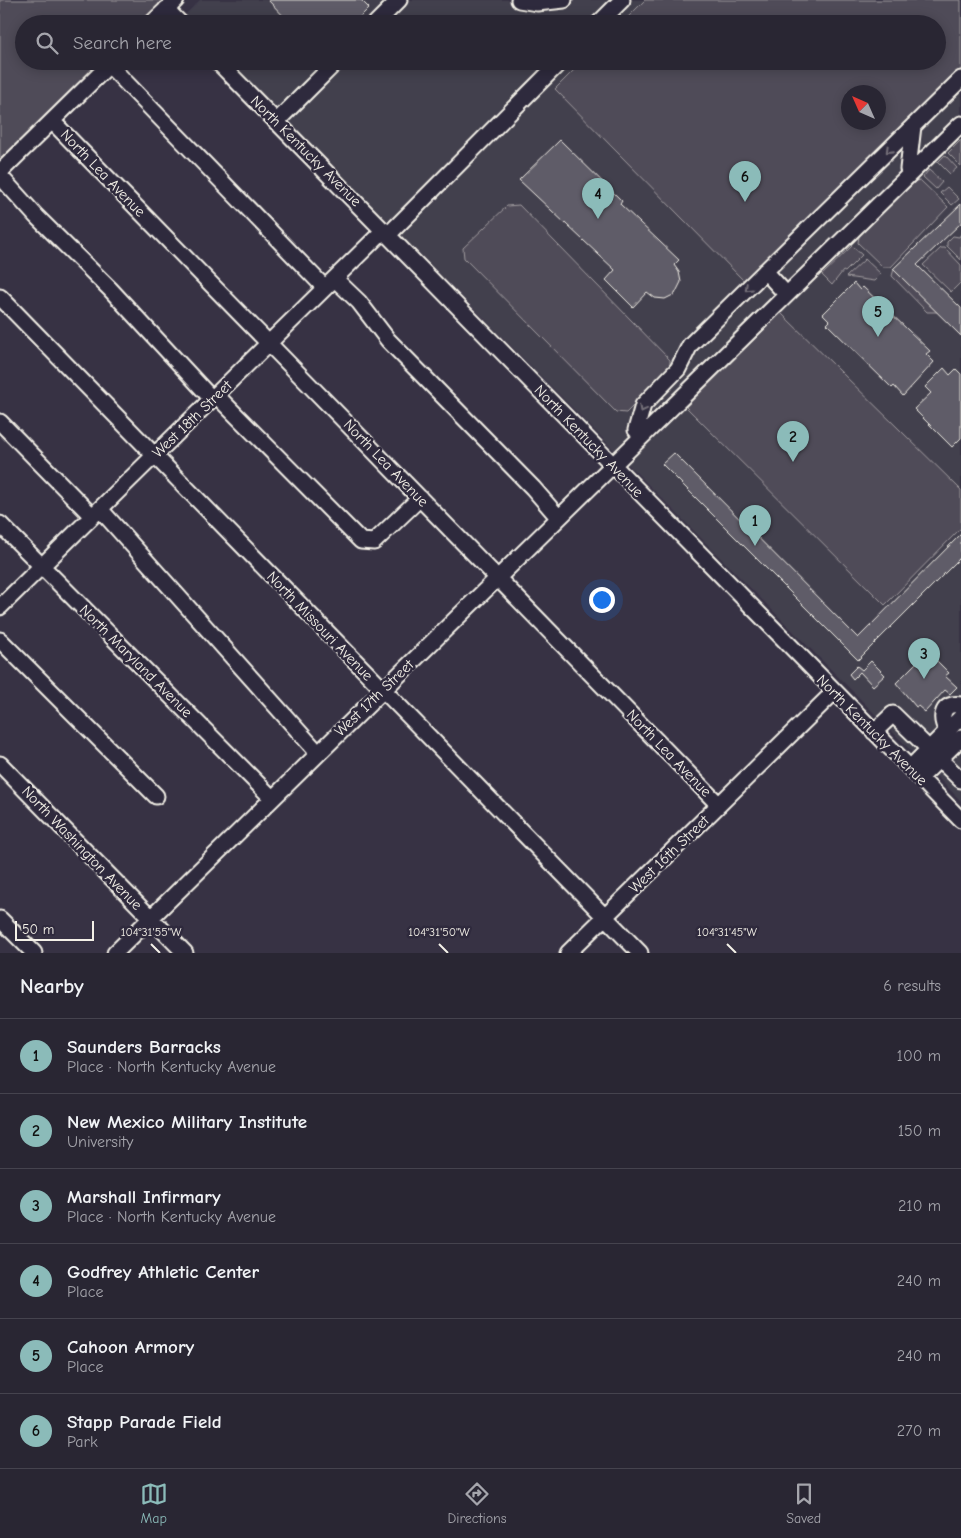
<!DOCTYPE html>
<meta charset="utf-8">
<style>
body{margin:0;font-family:"Comic Neue",sans-serif;background:#312e3b;color:#f1f3f6}
.compass{position:absolute;left:841px;top:85px;width:45px;height:45px;border-radius:50%;background:#292633;box-shadow:0 2px 12px #0003;rotate:315deg}
.scale{position:absolute;left:15px;bottom:12px;width:79px;box-sizing:border-box;padding-left:5px;border:2px solid #f4f1e8;border-top:0;font-size:14px;line-height:18px;white-space:nowrap;color:#f4f1e8;-webkit-text-stroke:4px #2f2a3d;paint-order:stroke}
.you{position:absolute;left:601px;top:599px;width:18px;height:18px;margin:-12px;border:4px solid #fff;border-radius:50%;background:#1a73e8;box-shadow:0 0 0 8px #1a73e833}
.badge{display:grid;place-items:center;width:32px;height:32px;border-radius:50%;background:#8bbbb9;color:#111;font-size:16px;font-weight:700}
.pin{position:absolute;translate:-50% -41px;filter:drop-shadow(0 1px 2px #0008)}
.pin::after{content:'';position:absolute;top:26px;width:18px;height:15px;background:inherit;clip-path:polygon(0 0,100% 0,50% 100%)}
.list{margin:0;padding:0;list-style:none}
h2{display:flex;justify-content:space-between;align-items:center;height:65px;margin:0;padding:0 20px;font-size:21px}
h2 small{font-size:16px;font-weight:400;color:#a5a5ac}
.list li{display:grid;grid-template-columns:32px 1fr auto;gap:15px;align-items:center;box-sizing:border-box;height:75px;padding:0 20px;border-top:1px solid #45434e}
.list b{display:block;font-size:19px;white-space:nowrap}
.list p{margin:0;font-size:16px;white-space:nowrap;color:#a5a5ac}
.list em{font-size:16px;font-style:normal;color:#a5a5ac}
.icon{flex:none;width:28px;height:28px;fill:none;stroke:currentColor;stroke-width:2;stroke-linecap:round;stroke-linejoin:round}
.map{position:relative;flex:none;width:961px;height:953px;overflow:hidden}
.search{position:absolute;background:#292633;box-shadow:0 2px 12px #0003;left:15px;right:15px;top:15px;height:55px;display:flex;align-items:center;gap:12px;box-sizing:border-box;padding:0 18px;border-radius:28px;color:#a5a5ac;font-size:19px}
.sheet{height:515px;background:#292633}
nav{display:flex;justify-content:space-around;align-items:center;box-sizing:border-box;height:70px;border-top:1px solid #45434e;background:#292633;font-size:14px;color:#a5a5ac}
nav a{display:grid;justify-items:center;gap:2px}
nav .on{color:#8bbbb9}
.map>svg:first-child{display:block}
.built{fill:#433f4e;fill-rule:evenodd}
.green{fill:#504b59;stroke:#a29ea0;fill-rule:evenodd}
.building{fill:#5f5c67;stroke:#f4f1e8}
.lines{fill:none;stroke-linecap:round;stroke-linejoin:round}
.minor-casing{stroke:#f4f1e8;stroke-width:19}
.minor{stroke:#2f2a3d;stroke-width:15}
.oneway{stroke:#747079}
.ticks{fill:none;stroke:#f4f1e8;stroke-width:2}
.labels{text-anchor:middle;dominant-baseline:central;stroke-width:5;stroke-linejoin:round;paint-order:stroke}
.street-label{font-size:15px;fill:#f4f1e8;stroke:#2f2a3d}
.ticks-label{font-size:12px;text-anchor:middle;fill:#f4f1e8;stroke:#2f2a3d;stroke-width:5;stroke-linejoin:round;paint-order:stroke}
</style>
<div class="map">
<svg width="961" height="953" viewBox="0 0 961 953">
<rect width="100%" height="100%" fill="#373244"/>
<filter id="ink" filterUnits="userSpaceOnUse"><feTurbulence type="fractalNoise" baseFrequency=".02" numOctaves="2"/><feDisplacementMap in="SourceGraphic" scale="10" xChannelSelector="R" yChannelSelector="G"/><feConvolveMatrix kernelMatrix="1 2 1 2 8 2 1 2 1" color-interpolation-filters="sRGB"/></filter>
<g filter="url(#ink)">
<path class="built" d="M200,0H961V801L229,61H937V24H192L184,16ZM848,92H878V122H848Z"/>
<path class="green" d="M0,0H176L151,24H24V61H113L0,172Z
M645,0H961V69L744,281L555,89L583,61H937V24H621ZM848,92H878V122H848Z
M961,140V166L948,153Z
M945,155L957,168L950,174L938,162Z
M929,170L942,182L936,189L923,177Z
M920,180L948,207L891,267H883L858,243L859,236L912,182Z
M947,187L959,199L952,205L940,193Z
M519,205L670,360V369L626,413L616,412L464,258L463,248L507,206Z
M961,234V260L947,246V242L953,236L959,237Z
M852,246L862,255L845,272L843,271L832,285L822,275Z
M941,248H945L961,265V282L951,292L923,265Z
M865,259L881,274L874,281L846,277Z
M894,269L939,312H927L892,276Z
M781,313L961,490V528L885,605L686,407Z"/>
<path class="building" d="M268,0H361L369,8L353,24H291Z
M560,140L622,201L620,204L679,260L674,265L679,272L681,282L675,294L665,299L655,298L647,292L633,307L606,280L615,270L519,180Z
M961,204V223L917,265L961,308V336L893,269Z
M854,283L860,290L863,287L930,351L926,354L934,362L903,396L894,386L892,388L827,324L830,321L823,314Z
M944,368L950,375L956,369L961,374V438L952,447L914,409L931,393L925,387Z
M674,453L858,638L961,534V557L858,660L662,464Z
M920,650L932,662L935,659L949,673L945,676L957,687L950,694L945,690L925,712L918,706L916,707L896,683L917,662L913,658Z
M871,661L885,675L873,686L860,672L853,679L849,674L857,666L862,670Z"/>
<g class="lines">
<g class="minor-casing">
<path id="minor" d="M519,0L537,3L564,0
M166,9L181,24
M151,24L176,0
M375,24L399,0
M598,24L622,0
M217,61L961,820
M109,65L325,288
M52,121L719,805
M276,122L337,61
M0,172L113,61
M910,173L908,169L913,126
M0,176L36,216L110,289L212,399
M388,235L561,61
M765,271L786,294
M335,279L359,302L388,340L533,488L558,517
M0,297L640,953
M216,395L361,541L374,542L420,498
M0,422L92,516
M641,436L636,430L643,405L678,369L690,345L961,79
M100,509L318,753
M0,524L272,798
M0,607L384,230
M0,640L156,796
M947,731C939,717 942,702 961,705
M874,732L893,714L961,780
M0,764L185,953
M910,768L961,717
M920,778L961,738
M0,919L34,953
M115,953L961,124
M568,953L834,692"/>
</g>
<use href="#minor" class="minor"/>
</g>
<defs><path id="oneway-chevron" d="M-2-3.5L2.5 0L-2 3.5" fill="none" stroke-width="1.6" stroke-linecap="round" stroke-linejoin="round" transform="scale(1.25)"/></defs>
<g class="oneway">
<use href="#oneway-chevron" transform="translate(889 150) rotate(135)"/>
<use href="#oneway-chevron" transform="translate(748 288) rotate(136)"/>
<use href="#oneway-chevron" transform="translate(642 409) rotate(118)"/>
</g>
</g>
<path class="ticks" d="M151,944L160,953M439,944L448,953M727,944L736,953"/>
<g class="labels">
<g class="street-label">
<text transform="translate(306 151) rotate(45)">North Kentucky Avenue</text>
<text transform="translate(103 173) rotate(46)">North Lea Avenue</text>
<text transform="translate(192 419) rotate(-44)">West 18th Street</text>
<text transform="translate(589 441) rotate(46)">North Kentucky Avenue</text>
<text transform="translate(386 463) rotate(46)">North Lea Avenue</text>
<text transform="translate(320 626) rotate(46)">North Missouri Avenue</text>
<text transform="translate(136 661) rotate(45)">North Maryland Avenue</text>
<text transform="translate(374 698) rotate(-44)">West 17th Street</text>
<text transform="translate(872 730) rotate(45)">North Kentucky Avenue</text>
<text transform="translate(669 753) rotate(46)">North Lea Avenue</text>
<text transform="translate(82 848) rotate(46)">North Washington Avenue</text>
<text transform="translate(669 854) rotate(-44)">West 16th Street</text>
</g>
</g>
<g class="ticks-label">
<text x="151" y="936">104°31'55"W</text>
<text x="439" y="936">104°31'50"W</text>
<text x="727" y="936">104°31'45"W</text>
</g>
</svg>
<svg class="compass" viewBox="-18 -18 36 36"><path d="M0-13l5 13h-10z" fill="#e53935"/><path d="M0 13l5-13h-10z" fill="#a5a5ac"/></svg>
<div class="scale">50 m</div>
<div class="you"></div>
<div class="pin badge" style="left:755px;top:546px">1</div>
<div class="pin badge" style="left:793px;top:462px">2</div>
<div class="pin badge" style="left:924px;top:679px">3</div>
<div class="pin badge" style="left:598px;top:219px">4</div>
<div class="pin badge" style="left:878px;top:337px">5</div>
<div class="pin badge" style="left:745px;top:202px">6</div>
<div class="search"><svg class="icon" aria-label="search" viewBox="0 0 24 24"><circle cx="10" cy="10" r="6"/><path d="M15 15l6 6"/></svg>Search here</div>
</div>
<section class="sheet">
<h2>Nearby<small>6 results</small></h2>
<ul class="list">
<li><span class="badge">1</span><div><b>Saunders Barracks</b><p>Place · North Kentucky Avenue</p></div><em>100 m</em></li>
<li><span class="badge">2</span><div><b>New Mexico Military Institute</b><p>University</p></div><em>150 m</em></li>
<li><span class="badge">3</span><div><b>Marshall Infirmary</b><p>Place · North Kentucky Avenue</p></div><em>210 m</em></li>
<li><span class="badge">4</span><div><b>Godfrey Athletic Center</b><p>Place</p></div><em>240 m</em></li>
<li><span class="badge">5</span><div><b>Cahoon Armory</b><p>Place</p></div><em>240 m</em></li>
<li><span class="badge">6</span><div><b>Stapp Parade Field</b><p>Park</p></div><em>270 m</em></li>
</ul>
</section>
<nav>
<a class="on"><svg class="icon" aria-label="map" viewBox="0 0 24 24"><path d="M3 6l6-2 6 2 6-2v14l-6 2-6-2-6 2zM9 4v14M15 6v14"/></svg>Map</a>
<a><svg class="icon" aria-label="directions" viewBox="0 0 24 24"><path d="M12 3l9 9-9 9-9-9zM9 14v-3h6M13 9l2 2-2 2"/></svg>Directions</a>
<a><svg class="icon" aria-label="saved" viewBox="0 0 24 24"><path d="M7 4h10v16l-5-4-5 4z"/></svg>Saved</a>
</nav>
